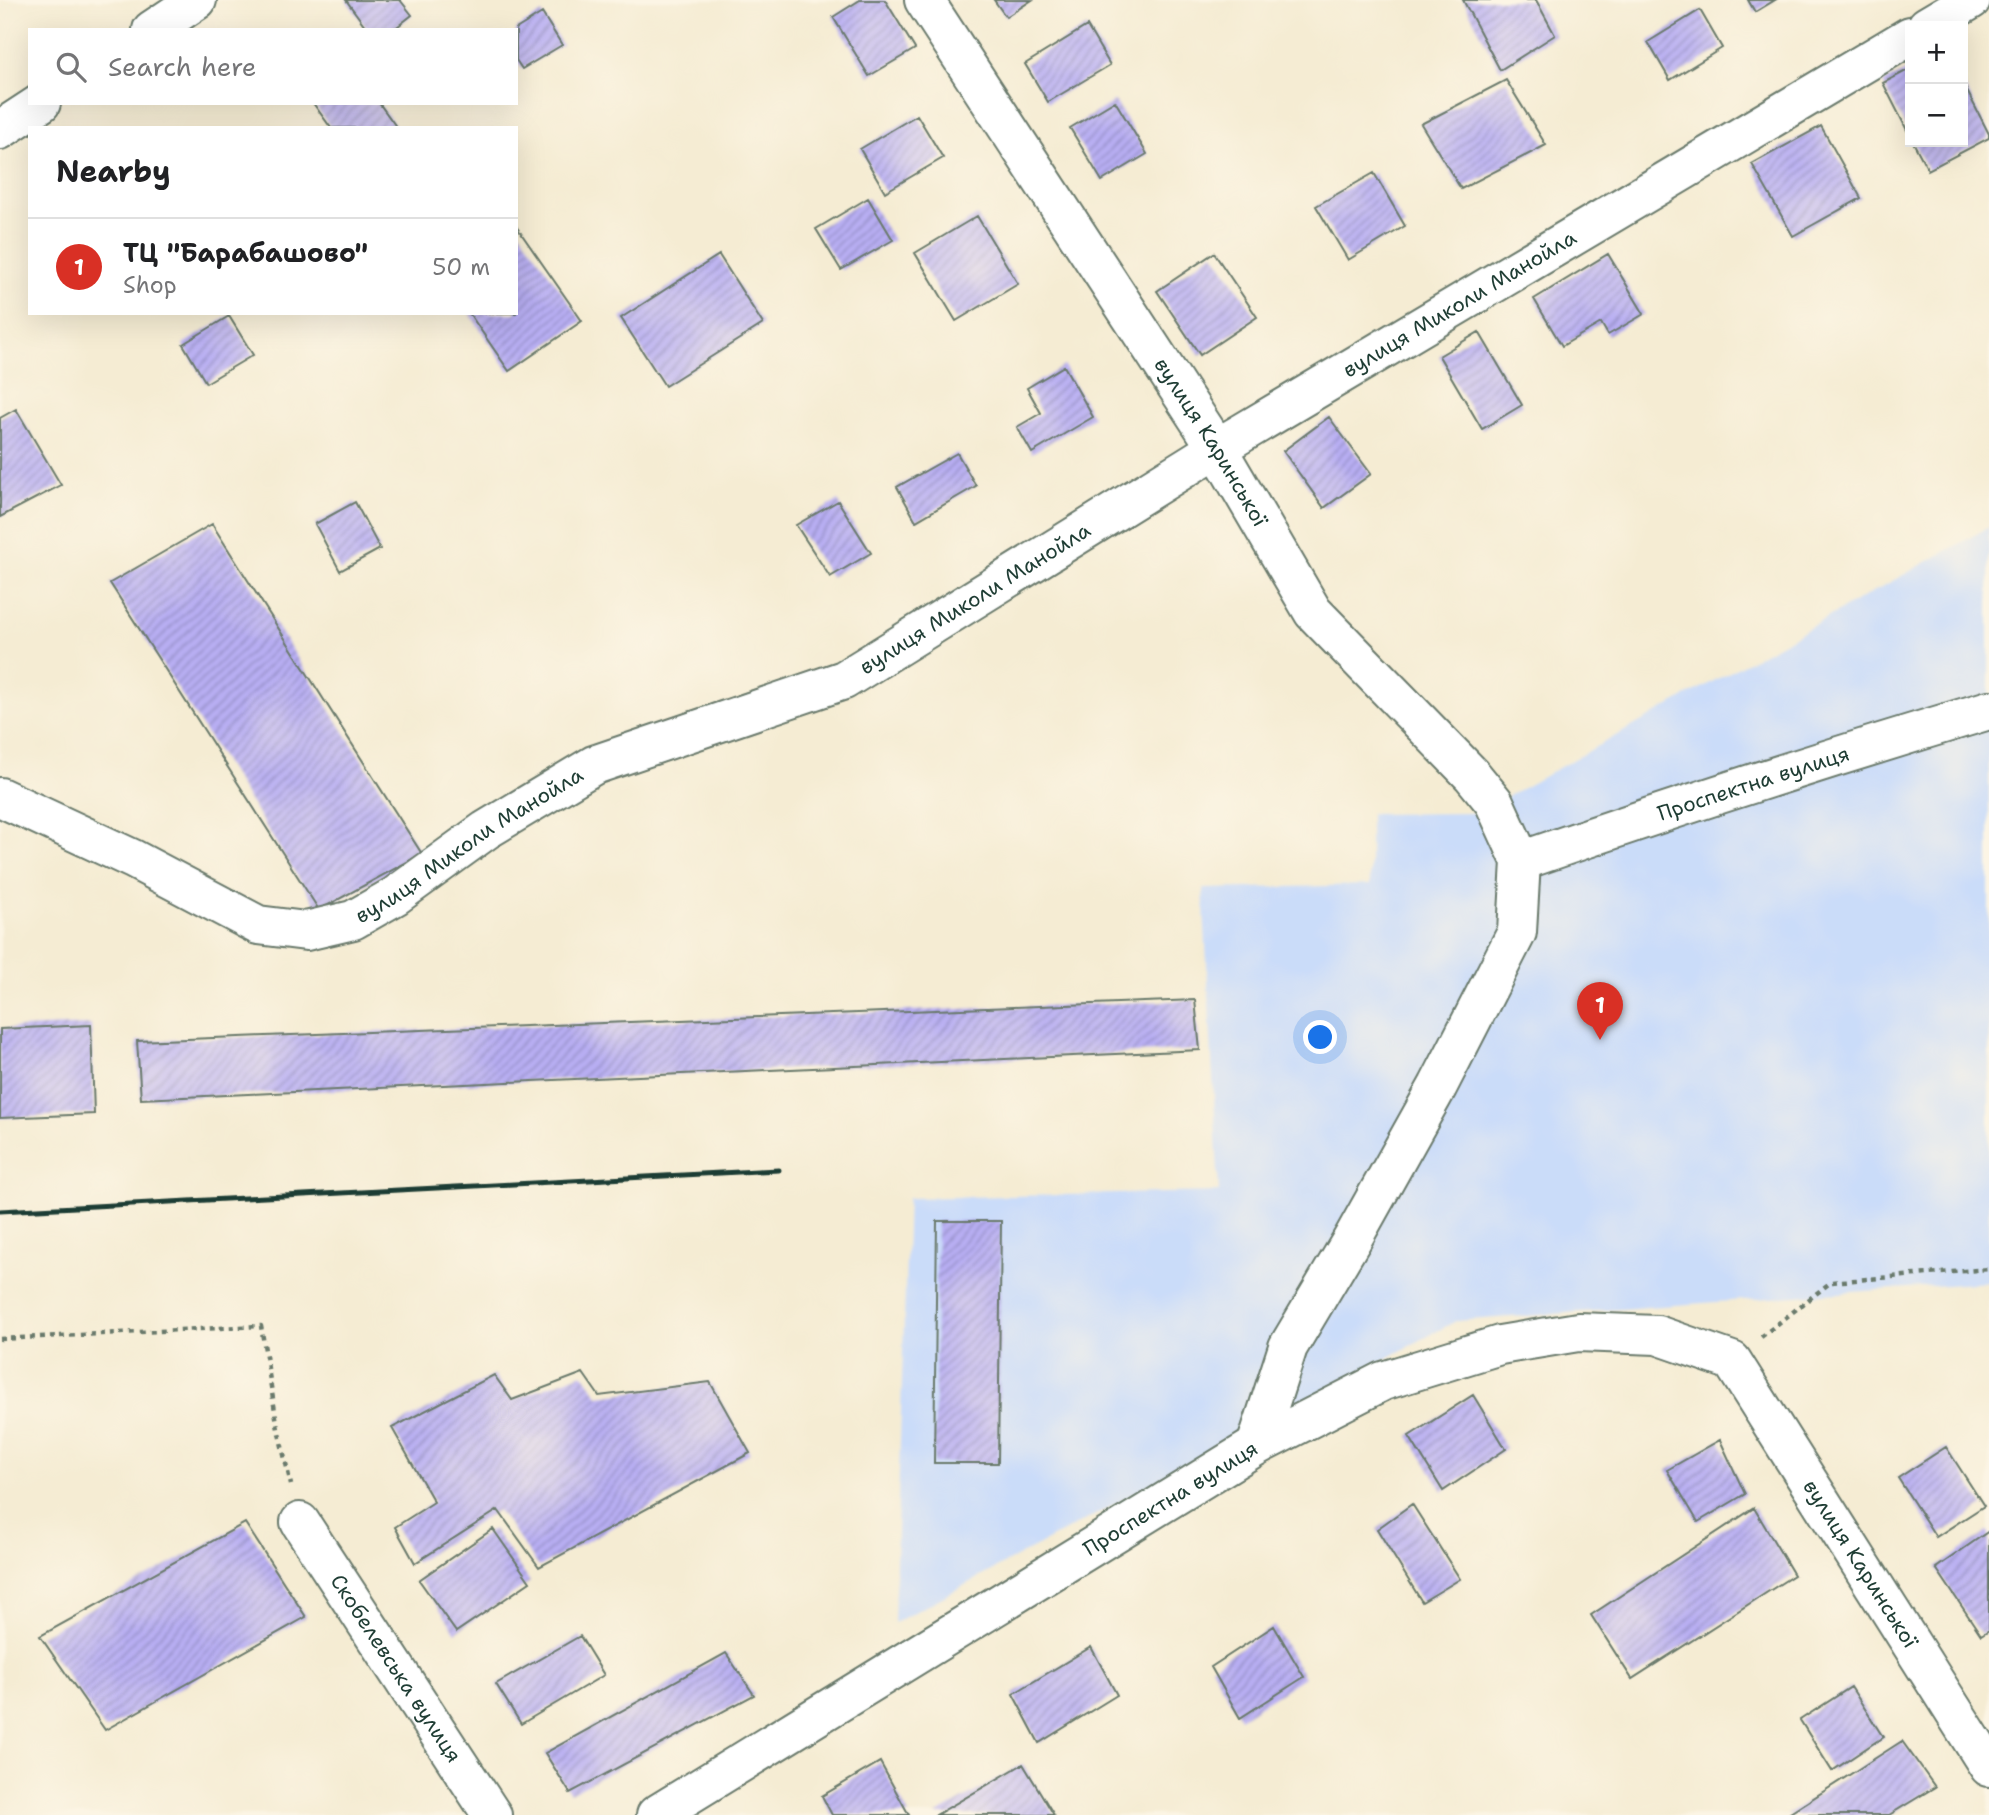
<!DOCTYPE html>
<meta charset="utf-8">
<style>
body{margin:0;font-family:"Shantell Sans",sans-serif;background:#f2f2f2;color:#202124}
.controls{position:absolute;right:21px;top:21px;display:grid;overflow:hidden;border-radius:0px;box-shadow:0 7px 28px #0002}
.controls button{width:63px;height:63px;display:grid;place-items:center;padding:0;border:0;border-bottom:2px solid #e0e0e0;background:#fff;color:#202124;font:35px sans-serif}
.you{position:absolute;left:1321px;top:1038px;width:24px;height:24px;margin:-18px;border:5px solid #fff;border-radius:50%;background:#1a73e8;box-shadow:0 0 0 10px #1a73e833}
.badge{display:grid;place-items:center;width:46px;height:46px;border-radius:50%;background:#d93025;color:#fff;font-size:23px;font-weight:700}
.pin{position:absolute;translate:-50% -58px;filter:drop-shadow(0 2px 4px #0008)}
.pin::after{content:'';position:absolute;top:37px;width:24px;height:21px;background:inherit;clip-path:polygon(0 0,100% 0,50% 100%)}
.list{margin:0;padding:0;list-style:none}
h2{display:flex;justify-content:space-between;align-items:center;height:91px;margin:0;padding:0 28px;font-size:30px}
h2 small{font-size:23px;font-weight:400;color:#757577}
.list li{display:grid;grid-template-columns:46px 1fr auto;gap:21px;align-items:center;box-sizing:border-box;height:98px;padding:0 28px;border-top:2px solid #e0e0e0}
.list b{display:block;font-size:26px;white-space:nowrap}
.list p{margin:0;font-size:23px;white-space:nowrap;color:#757577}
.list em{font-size:23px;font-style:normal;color:#757577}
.icon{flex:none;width:38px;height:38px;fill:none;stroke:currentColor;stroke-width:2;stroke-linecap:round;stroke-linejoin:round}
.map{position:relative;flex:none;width:1989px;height:1815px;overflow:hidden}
.search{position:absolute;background:#fff;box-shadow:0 7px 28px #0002;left:28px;top:28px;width:490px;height:77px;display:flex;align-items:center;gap:18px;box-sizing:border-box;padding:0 24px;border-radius:0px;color:#757577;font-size:26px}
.panel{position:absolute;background:#fff;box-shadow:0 7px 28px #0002;left:28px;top:126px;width:490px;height:189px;border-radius:0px}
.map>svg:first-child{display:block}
.built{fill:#cadcf9}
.building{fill:url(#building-hatch)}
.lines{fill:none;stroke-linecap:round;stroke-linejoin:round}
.minor-casing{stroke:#6a7a6c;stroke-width:42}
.path{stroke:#6a7a6c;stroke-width:4.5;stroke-dasharray:5 5;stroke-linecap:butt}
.minor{stroke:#fff;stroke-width:38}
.rail{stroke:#1f3d34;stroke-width:5}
.labels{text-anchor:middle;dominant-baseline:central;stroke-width:5;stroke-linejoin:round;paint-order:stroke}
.street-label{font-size:21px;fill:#1f3d34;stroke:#fcf5e5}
</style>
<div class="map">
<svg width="1989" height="1815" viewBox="0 0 1989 1815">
<defs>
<pattern id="building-hatch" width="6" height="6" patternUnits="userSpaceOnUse" patternTransform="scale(1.75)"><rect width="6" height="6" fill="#b8aef3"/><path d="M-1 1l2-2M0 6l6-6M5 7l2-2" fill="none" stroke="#958fc6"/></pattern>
</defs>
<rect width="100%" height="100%" fill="#fcf5e5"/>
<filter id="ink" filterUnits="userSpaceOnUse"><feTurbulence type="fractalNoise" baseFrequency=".0143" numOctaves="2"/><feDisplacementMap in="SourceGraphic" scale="14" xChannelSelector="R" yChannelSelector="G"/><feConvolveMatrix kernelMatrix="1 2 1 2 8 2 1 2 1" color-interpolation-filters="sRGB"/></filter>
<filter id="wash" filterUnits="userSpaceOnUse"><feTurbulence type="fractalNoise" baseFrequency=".00686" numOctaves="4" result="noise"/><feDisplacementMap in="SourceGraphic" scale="28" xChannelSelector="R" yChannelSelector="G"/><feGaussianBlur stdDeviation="1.57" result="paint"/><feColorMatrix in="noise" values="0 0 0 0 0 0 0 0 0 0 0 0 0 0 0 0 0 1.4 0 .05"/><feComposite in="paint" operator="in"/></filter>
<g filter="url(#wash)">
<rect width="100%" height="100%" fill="#f5ecd3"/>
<path class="built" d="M1989,527V1282L1456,1321L894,1623L908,1198L1219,1192L1203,889L1370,885V814L1478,813Z"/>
<g id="blocks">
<path class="building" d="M346,0H400L412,15L393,30H368Z
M860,0H885L915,49L869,76L833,17Z
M994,0H1032L1006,17Z
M1463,0H1536L1555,35L1500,70Z
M1748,0H1775L1755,12Z
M1700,10L1722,48L1670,80L1648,42Z
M542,13L562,45L522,69L516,60V29Z
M1087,26L1110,65L1048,102L1025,64Z
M1910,69V136L1883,83Z
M1506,80L1546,145L1461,189L1421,124Z
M1963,83L1989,134V138L1928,170L1913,142H1963Z
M1115,101L1147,154L1102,181L1070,128Z
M313,103H379L397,128H331Z
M917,115L943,158L885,192L860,149Z
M1821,126L1861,198L1793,236L1752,164Z
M1374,173L1405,226L1348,260L1316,206Z
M868,198L893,240L841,270L816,229Z
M977,216L1018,284L956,321L915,253Z
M516,226L582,321L509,371L469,313H516Z
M1214,253L1257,317L1200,355L1157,291Z
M1608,254L1644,314L1608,335L1601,323L1562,346L1534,299Z
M719,255L763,324L665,386L621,318Z
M229,316L253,355L206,383L183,344Z
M1479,332L1522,405L1482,429L1439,356Z
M1064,366L1093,417L1032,453L1017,427L1041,413L1027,388Z
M16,409L61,485L0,517V418Z
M1329,417L1371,474L1324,508L1283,451Z
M957,453L976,486L916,521L897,487Z
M838,501L871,553L830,577L796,525Z
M355,502L380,549L340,571L315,524Z
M212,524L422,854L319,910L110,583Z
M1195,1000L1200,1050L141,1099L137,1041Z
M91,1025L94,1114L0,1118V1029Z
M937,1221H1001L998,1463H934Z
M583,1373L599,1396L710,1382L750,1453L539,1567L498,1510L415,1563L395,1527L434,1502L392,1428L494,1375L512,1400Z
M1473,1395L1506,1449L1443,1491L1409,1436Z
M1720,1440L1745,1494L1698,1522L1667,1470Z
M1946,1447L1984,1506L1936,1537L1898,1478Z
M1412,1504L1460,1579L1422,1602L1377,1529Z
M1754,1508L1794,1575L1632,1679L1591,1615Z
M245,1523L306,1617L105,1730L40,1636Z
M493,1529L530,1582L456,1632L419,1580Z
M1989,1531V1630L1981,1635L1936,1568Z
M1274,1626L1304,1677L1240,1718L1211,1667Z
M580,1636L604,1675L521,1724L496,1684Z
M1091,1647L1117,1695L1039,1743L1013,1694Z
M726,1653L754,1695L570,1793L545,1753Z
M1851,1687L1883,1737L1832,1771L1800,1720Z
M1902,1741L1935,1787L1889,1815H1787Z
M880,1762L909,1815H832L822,1796Z
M1023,1764L1054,1815H936Z"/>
</g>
</g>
<g filter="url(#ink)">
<use href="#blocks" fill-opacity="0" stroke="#6a7a6c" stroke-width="2"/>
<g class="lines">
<g class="minor-casing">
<g id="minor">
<path id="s1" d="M924,0L1217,448L1313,612L1472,775L1494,802L1521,861L1517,932L1438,1086L1353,1238L1288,1347L1256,1446"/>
<path d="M1927,26L1971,0"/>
<path d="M152,30L197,0"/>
<path d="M0,130L41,103"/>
<path id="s2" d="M0,797L133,859L258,925L306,931L353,920L395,896L486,830L594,765L844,680L1217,448L1910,36"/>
<path id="s3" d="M1521,861C1676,807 1832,757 1989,710"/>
<path id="s4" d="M300,1522L492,1815"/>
<path id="s5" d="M656,1815L1256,1446L1383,1381L1500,1345L1578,1332L1657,1335L1732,1361L1989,1767"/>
</g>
</g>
<path class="path" d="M1761,1337L1831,1282L1989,1269
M0,1339L261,1326L278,1429L291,1485"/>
<use href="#minor" class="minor"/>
<path class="rail" d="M0,1211L779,1170"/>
</g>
</g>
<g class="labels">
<g class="street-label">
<text stroke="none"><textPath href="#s2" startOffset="1657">вулиця Миколи Манойла</textPath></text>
<text stroke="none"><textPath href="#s1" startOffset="527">вулиця Каринської</textPath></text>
<text stroke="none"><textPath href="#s2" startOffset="1090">вулиця Миколи Манойла</textPath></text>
<text stroke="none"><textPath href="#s3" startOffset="245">Проспектна вулиця</textPath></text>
<text stroke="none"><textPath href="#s2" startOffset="523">вулиця Миколи Манойла</textPath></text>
<text stroke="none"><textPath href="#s5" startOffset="604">Проспектна вулиця</textPath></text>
<text stroke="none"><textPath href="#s5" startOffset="1447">вулиця Каринської</textPath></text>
<text stroke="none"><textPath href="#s4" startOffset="175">Скобелевська вулиця</textPath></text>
</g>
</g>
</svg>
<div class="controls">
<button>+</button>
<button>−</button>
</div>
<div class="you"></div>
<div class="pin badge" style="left:1600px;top:1040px">1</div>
<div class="search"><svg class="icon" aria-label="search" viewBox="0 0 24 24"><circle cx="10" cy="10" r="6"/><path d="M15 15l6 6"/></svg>Search here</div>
<section class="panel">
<h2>Nearby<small></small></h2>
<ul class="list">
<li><span class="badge">1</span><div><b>ТЦ &quot;Барабашово&quot;</b><p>Shop</p></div><em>50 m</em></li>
</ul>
</section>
</div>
